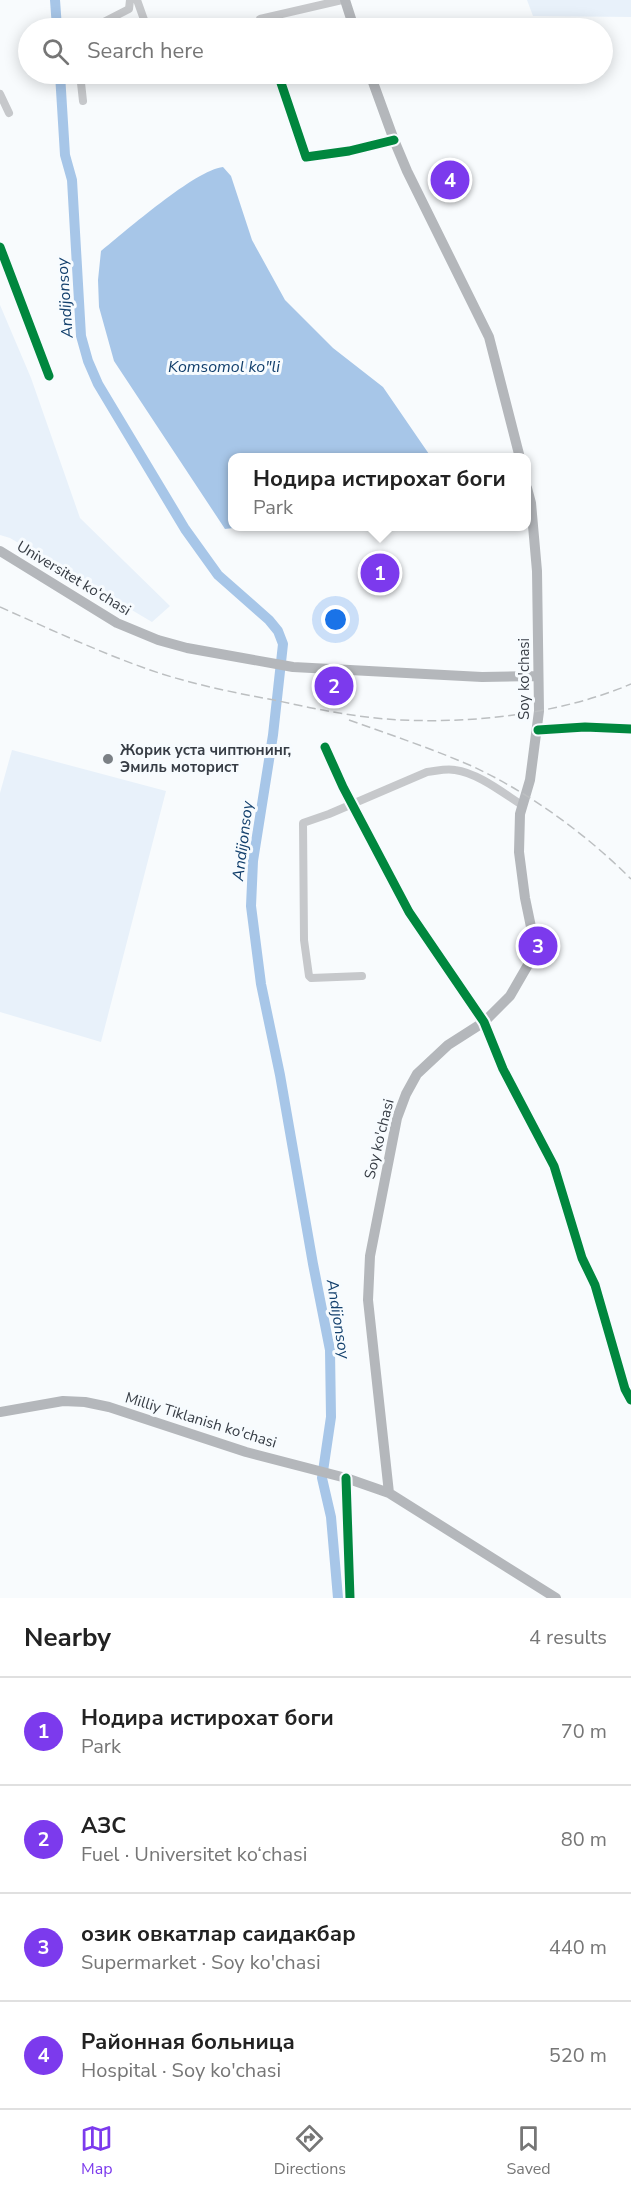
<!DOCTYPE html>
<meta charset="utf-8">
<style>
body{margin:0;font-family:"Nunito Sans",sans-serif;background:#f6f6f6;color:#222}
.you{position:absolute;left:336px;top:620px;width:21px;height:21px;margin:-15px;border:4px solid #fff;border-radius:50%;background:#1a73e8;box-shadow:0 0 0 9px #1a73e833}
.badge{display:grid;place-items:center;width:39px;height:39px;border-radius:50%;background:#7c3aed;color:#fff;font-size:20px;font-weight:700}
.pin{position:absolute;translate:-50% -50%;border:3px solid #fff;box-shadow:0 2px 6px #0006}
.popup{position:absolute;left:228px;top:453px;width:303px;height:78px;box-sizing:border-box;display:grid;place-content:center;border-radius:12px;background:#fff;filter:drop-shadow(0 2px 4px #0005);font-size:20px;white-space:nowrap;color:#767676}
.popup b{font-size:22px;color:#222}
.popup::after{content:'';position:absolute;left:50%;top:100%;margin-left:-12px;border:12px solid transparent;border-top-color:#fff}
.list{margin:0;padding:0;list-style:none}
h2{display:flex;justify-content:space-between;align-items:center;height:78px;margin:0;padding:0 24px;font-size:26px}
h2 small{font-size:20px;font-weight:400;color:#767676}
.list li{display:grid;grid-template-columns:39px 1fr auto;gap:18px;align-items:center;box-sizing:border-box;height:108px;padding:0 24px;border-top:2px solid #e0e0e0}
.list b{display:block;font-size:22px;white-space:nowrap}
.list p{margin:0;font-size:20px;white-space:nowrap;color:#767676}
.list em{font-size:20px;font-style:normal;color:#767676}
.icon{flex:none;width:33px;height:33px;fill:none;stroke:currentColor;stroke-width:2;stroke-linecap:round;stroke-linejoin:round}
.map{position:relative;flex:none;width:631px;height:1598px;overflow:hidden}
.search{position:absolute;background:#fff;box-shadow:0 3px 15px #0003;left:18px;right:18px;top:18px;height:66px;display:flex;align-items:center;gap:15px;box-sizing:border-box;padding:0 21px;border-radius:33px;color:#767676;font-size:22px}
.sheet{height:510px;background:#fff}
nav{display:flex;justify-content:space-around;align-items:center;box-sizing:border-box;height:84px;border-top:2px solid #e0e0e0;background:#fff;font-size:16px;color:#767676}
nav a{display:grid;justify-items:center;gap:3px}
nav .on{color:#7c3aed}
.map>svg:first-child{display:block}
.built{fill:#e8f1fa}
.water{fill:#a7c6e8}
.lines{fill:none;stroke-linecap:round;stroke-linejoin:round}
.river{stroke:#a7c6e8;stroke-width:10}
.minor{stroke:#c6c8cb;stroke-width:8}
.major{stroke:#b4b7bb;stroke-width:10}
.rail{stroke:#bcbfc1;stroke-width:1.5;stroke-dasharray:9 4.5;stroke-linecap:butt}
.cycleway-casing{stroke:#f7fbfe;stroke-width:13}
.cycleway{stroke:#00873e;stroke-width:9}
.poi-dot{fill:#7b8085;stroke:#f7fbfe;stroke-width:2}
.labels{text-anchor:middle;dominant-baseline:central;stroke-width:6;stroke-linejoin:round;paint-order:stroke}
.street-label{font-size:15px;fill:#373d45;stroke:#f7fbfe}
.poi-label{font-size:15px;font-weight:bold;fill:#373d45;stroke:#f7fbfe;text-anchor:start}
.water-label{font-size:16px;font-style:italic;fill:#13406d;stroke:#f7fbfe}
</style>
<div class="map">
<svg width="631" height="1598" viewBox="0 0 631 1598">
<rect width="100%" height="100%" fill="#f8fbfd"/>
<path class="built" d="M527,0H631V17L533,16Z
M0,305L31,378L80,518L170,606L152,622L10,538L0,535Z
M12,750L166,791L101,1042L0,1012V793Z"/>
<path class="water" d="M223,167L231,176L252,240L285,300L333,348L383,387L431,457L233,458V526L242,527L225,529L114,361L99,307L98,280L101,251C126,231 195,170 223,167Z"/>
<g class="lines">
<path class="river" d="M55,0L57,28
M60,74L65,155L72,180L81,336L88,361L98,384L185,529L218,575L269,620L278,631L283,644L273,735L253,861L251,906L261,984L280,1075L313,1264L330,1350L331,1417L322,1478L331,1517L338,1598"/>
<path class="minor" d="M137,0L147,28
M92,28L129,9L130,0
M263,28L260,19L342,0
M80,74L83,101
M278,74L306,157L349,151L394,140
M0,94L9,113
M0,247L49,376
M538,730L585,727L631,729
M325,747L343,787L409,912L484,1022L503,1069L554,1166L582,1258L595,1285L625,1389L631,1400
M362,976L311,978L309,976L304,940L303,823L329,814L427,772C437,771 446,768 455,770C478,773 503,793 522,805
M346,1478L350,1598"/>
<path class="major" d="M345,0L354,28
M370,74L394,140L407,171L489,337L520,458
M0,551L117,623L158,640L187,648L293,667L482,677L537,676
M0,1412L63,1401L85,1402L109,1407L246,1452L346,1478L389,1493L556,1598
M389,1493L368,1300L370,1256L397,1118L406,1094L417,1074L448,1045L484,1022L510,996L536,951L525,898L519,852L520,814L530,780L539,711L537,571L531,503L527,488"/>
<path class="rail" d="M0,607C52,630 105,655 159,673C196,685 236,693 274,700C311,708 348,716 386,719C465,725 558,715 631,684
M349,720C391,735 433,749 474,767C531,794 586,834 631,879"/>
<g class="cycleway-casing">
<path id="cycleway" d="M278,74L306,157L349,151L394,140
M0,247L49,376
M538,730L585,727L631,729
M325,747L343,787L409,912L484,1022L503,1069L554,1166L582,1258L595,1285L625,1389L631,1400
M346,1478L350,1598"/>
</g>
<use href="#cycleway" class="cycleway"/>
</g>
<circle class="poi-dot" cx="108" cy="759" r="6"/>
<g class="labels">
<g class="street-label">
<text transform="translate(74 578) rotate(31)">Universitet kо‘chasi</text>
<text transform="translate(524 679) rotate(-90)">Soy ko'chasi</text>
<text transform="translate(379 1139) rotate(-76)">Soy ko'chasi</text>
<text transform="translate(201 1420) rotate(17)">Milliy Tiklanish ko'chasi</text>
</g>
<g class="poi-label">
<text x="120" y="750">Жорик уста чиптюнинг,<tspan x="120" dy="17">Эмиль моторист</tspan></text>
</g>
<g class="water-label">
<text transform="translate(65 298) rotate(-94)">Andijonsoy</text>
<text x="224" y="367">Komsomol ko"li</text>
<text transform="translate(243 841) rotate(-83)">Andijonsoy</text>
<text transform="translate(338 1319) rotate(81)">Andijonsoy</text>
</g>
</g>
</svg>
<div class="you"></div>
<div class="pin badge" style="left:380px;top:573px">1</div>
<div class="popup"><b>Нодира истирохат боги</b>Park</div>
<div class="pin badge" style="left:334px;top:686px">2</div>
<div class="pin badge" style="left:538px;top:946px">3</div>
<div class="pin badge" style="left:450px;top:180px">4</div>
<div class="search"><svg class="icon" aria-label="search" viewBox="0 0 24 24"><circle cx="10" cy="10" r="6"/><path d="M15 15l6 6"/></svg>Search here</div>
</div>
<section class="sheet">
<h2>Nearby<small>4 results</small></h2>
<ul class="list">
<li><span class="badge">1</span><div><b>Нодира истирохат боги</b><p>Park</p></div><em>70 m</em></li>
<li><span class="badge">2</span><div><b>АЗС</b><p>Fuel · Universitet kо‘chasi</p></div><em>80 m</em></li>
<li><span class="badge">3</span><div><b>озик овкатлар саидакбар</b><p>Supermarket · Soy ko'chasi</p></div><em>440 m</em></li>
<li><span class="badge">4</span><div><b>Районная больница</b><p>Hospital · Soy ko'chasi</p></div><em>520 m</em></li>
</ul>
</section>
<nav>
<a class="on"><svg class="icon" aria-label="map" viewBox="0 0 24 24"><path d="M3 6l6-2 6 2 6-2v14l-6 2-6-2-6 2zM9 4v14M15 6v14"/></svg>Map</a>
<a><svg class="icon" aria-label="directions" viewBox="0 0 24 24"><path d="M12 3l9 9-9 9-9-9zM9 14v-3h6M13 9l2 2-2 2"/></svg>Directions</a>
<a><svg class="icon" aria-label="saved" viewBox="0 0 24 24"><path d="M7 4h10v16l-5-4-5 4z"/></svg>Saved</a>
</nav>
